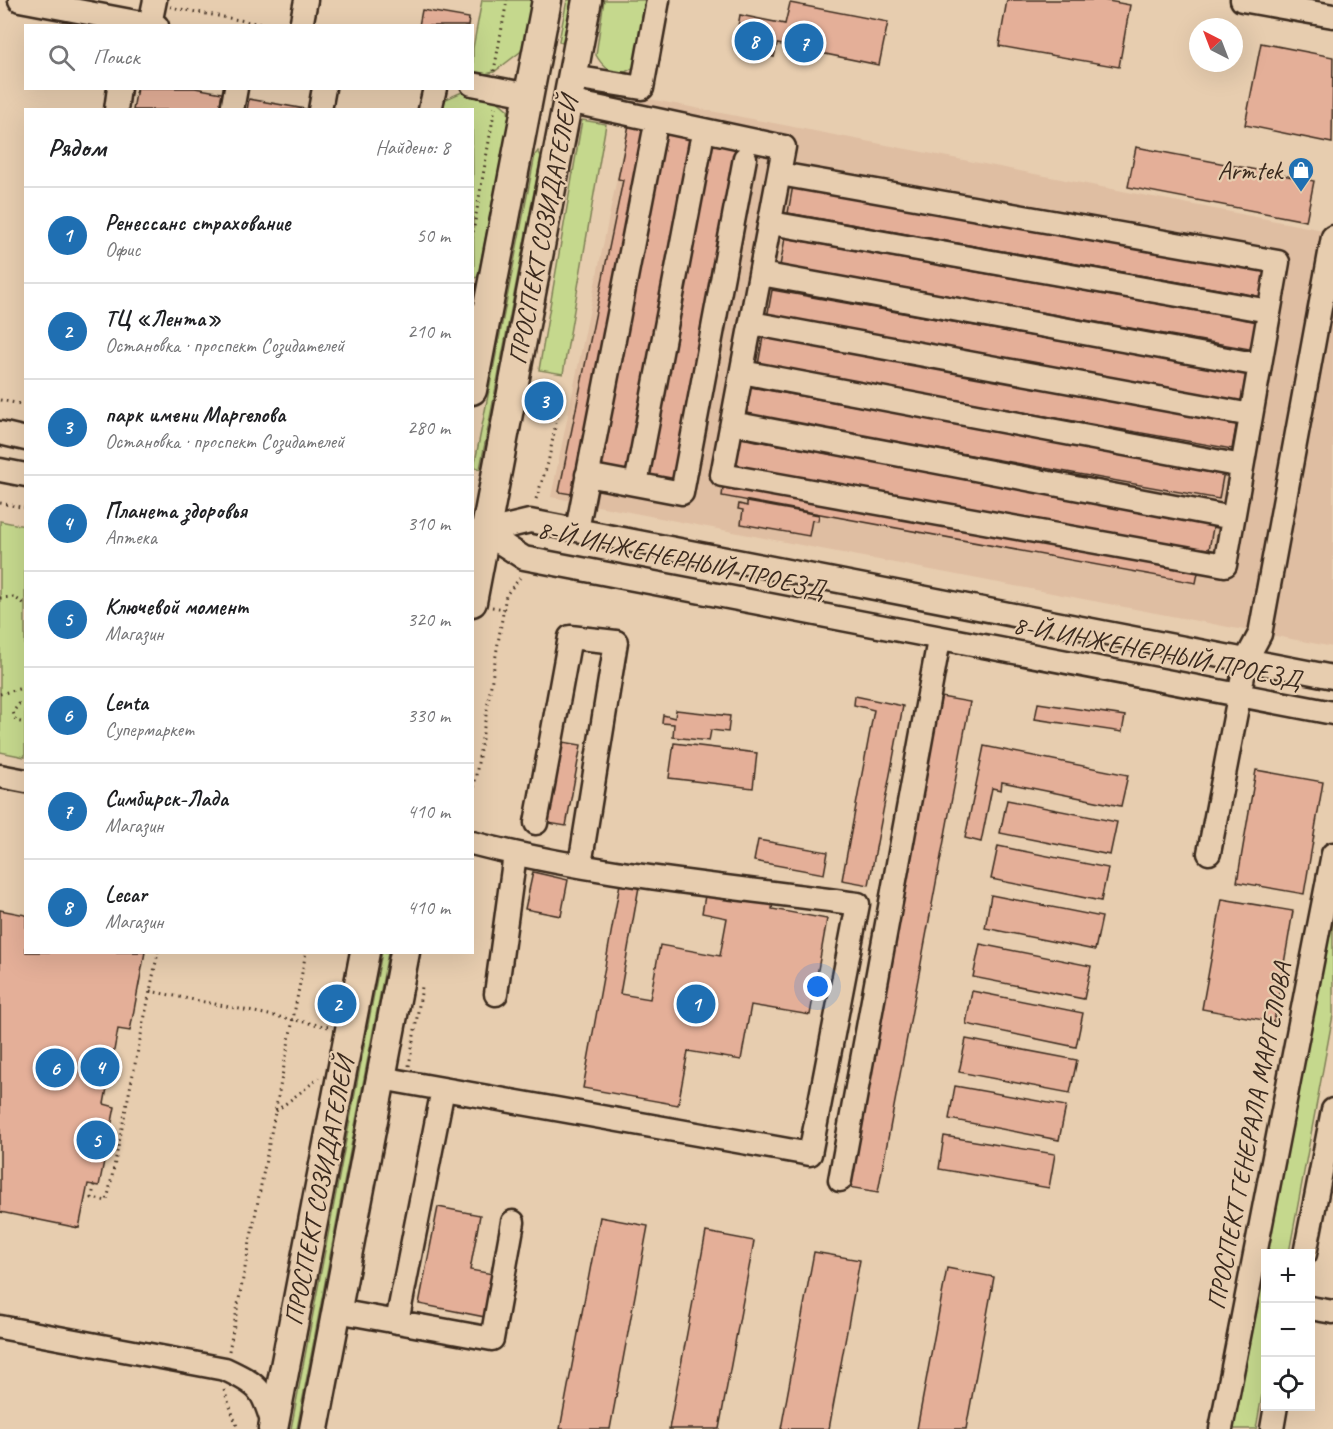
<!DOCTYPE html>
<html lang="ru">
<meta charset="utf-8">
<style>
body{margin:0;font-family:Caveat,sans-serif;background:#f6f6f6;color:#202124}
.controls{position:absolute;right:18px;bottom:18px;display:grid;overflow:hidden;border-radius:0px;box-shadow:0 6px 24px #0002}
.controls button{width:54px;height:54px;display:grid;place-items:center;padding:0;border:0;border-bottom:2px solid #e0e0e0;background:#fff;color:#202124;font:30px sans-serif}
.compass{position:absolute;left:1189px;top:18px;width:54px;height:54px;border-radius:50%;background:#fff;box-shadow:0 6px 24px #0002;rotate:318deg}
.you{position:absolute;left:818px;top:987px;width:21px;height:21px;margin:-15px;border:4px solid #fff;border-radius:50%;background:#1a73e8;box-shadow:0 0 0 9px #1a73e833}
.badge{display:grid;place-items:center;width:39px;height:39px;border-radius:50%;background:#1f6fb2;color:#fff;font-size:20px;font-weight:700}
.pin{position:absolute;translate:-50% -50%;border:3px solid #fff;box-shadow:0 2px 6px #0006}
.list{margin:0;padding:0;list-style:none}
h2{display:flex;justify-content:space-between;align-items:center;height:78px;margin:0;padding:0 24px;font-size:26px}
h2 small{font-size:20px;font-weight:400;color:#757577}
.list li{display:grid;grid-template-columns:39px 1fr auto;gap:18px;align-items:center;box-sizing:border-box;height:96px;padding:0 24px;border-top:2px solid #e0e0e0}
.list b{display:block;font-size:22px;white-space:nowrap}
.list p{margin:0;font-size:20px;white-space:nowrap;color:#757577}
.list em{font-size:20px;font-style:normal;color:#757577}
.icon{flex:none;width:33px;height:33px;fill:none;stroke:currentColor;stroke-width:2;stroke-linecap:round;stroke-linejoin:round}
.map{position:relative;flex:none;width:1333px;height:1429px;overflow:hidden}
.search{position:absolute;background:#fff;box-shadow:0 6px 24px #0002;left:24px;top:24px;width:450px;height:66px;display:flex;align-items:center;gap:15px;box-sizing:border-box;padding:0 21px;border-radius:0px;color:#757577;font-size:22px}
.panel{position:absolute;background:#fff;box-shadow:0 6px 24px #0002;left:24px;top:108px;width:450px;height:846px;border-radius:0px}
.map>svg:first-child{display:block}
.built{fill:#dfbea2}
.green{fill:#c5d88d;stroke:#808156;stroke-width:1.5}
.building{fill:#e4af98;stroke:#3b2a1e;stroke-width:1.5}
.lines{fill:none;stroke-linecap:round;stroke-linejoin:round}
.minor-casing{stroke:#3b2a1e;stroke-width:27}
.major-casing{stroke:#3b2a1e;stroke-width:33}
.path{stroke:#3b2a1e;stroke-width:3;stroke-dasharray:1.5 4.5;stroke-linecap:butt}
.minor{stroke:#e7cdaf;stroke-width:22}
.major{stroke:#e7cdaf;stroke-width:28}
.labels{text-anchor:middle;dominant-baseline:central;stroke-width:4.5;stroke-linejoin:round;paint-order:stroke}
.poi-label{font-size:26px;fill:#3b2a1e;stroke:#e7cdaf;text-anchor:end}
.street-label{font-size:26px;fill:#3b2a1e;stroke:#e7cdaf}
</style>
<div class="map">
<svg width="1333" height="1429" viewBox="0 0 1333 1429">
<rect width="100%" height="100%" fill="#e7cdaf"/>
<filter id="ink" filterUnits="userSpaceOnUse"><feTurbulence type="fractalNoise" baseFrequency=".0167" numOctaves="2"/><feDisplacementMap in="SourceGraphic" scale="12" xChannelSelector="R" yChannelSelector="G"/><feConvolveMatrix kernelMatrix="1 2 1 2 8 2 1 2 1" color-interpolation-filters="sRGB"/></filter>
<g filter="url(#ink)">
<path class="built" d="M634,96L1333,232V647L551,497Z"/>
<path class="green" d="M482,0H534L524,49L494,72L473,77V48Z
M567,0H573L562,43L559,41Z
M604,0H653C649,21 648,76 617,72C607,71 601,64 596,55Z
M462,92L495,99L508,110L509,118L478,277L474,278L472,110H440L446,99Z
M582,120L606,124L563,374L539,370Z
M538,151L541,156L480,469L474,467L535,155Z
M0,521L25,526V757L0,752Z
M1333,917V1015L1289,1253L1266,1254Z
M382,952L388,953L297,1429H291Z
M1265,1256V1378L1256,1429H1231Z"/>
<path class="building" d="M1007,0H1103L1130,5L1119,67L999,46Z
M790,3L888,22L879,65L777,44L774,57L734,49L740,15L785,24Z
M422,10L469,18L468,26H419Z
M1261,43L1333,57L1332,143L1245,125Z
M137,88H195L222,93L219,110H133Z
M249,99L305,109V110H247Z
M630,120L648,124L577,495L559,492L623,180L618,179Z
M663,132L693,137L629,474L600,469Z
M710,141L739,146L676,484L646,478Z
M1136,147L1314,181L1306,221L1128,187Z
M793,185L1268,269L1263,297L788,213Z
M785,238L1260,322L1255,350L780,266Z
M772,290L1246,374L1241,402L767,318Z
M763,337L1237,421L1232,449L758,365Z
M750,387L1224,471L1219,499L745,415Z
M740,438L1214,522L1209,550L735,466Z
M724,481L1199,568L1196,583L722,496Z
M747,502L819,515L818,521L812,520L809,536L741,524L743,510L738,509L739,504L747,506Z
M855,696L903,706L869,885L842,880L874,710L854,705Z
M941,697L970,702L878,1192L848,1187Z
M1038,703L1125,716L1122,732L1035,719Z
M676,710L730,716L728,732L711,730L709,741L673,737L674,724L662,723L663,715L675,718Z
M563,742L581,745L566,826L548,823Z
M674,743L757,753L753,788L669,778Z
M984,746L1128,775L1121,806L1002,782L1001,790L992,788L981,842L965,838Z
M1256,770L1323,782L1304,894L1237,882Z
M1007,800L1117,822L1110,855L1000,833Z
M758,840L828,852L824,874L754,861Z
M998,846L1108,868L1101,901L991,879Z
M533,872L568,880L561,916L525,909Z
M621,878L640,881L620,994L650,999L660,945L720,956L727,918L702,913L707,884L774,896L772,909L827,919L810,1015L751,1005L741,1060L688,1051L678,1105L583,1088Z
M991,895L1102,917L1095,950L985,928Z
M1222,899L1293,911L1274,1022L1202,1009Z
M0,910L26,915V952H145L130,1031L118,1029L104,1104L115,1107L99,1186L88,1184L79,1228L0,1212Z
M980,944L1091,966L1084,999L973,977Z
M972,991L1083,1013L1076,1047L966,1024Z
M966,1039L1077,1060L1070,1093L959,1072Z
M955,1086L1066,1106L1059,1140L949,1119Z
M944,1136L1055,1154L1049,1188L939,1169Z
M438,1207L480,1215L470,1270L493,1274L485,1317L419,1304Z
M600,1217L648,1226L610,1429H560Z
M706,1232L754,1241L719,1429H669Z
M814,1252L860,1260L829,1429H781Z
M947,1268L994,1277L966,1429H917Z"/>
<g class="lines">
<g class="minor-casing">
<path id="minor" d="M20,0L157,26
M1242,0L1333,16
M150,24L155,0
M301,26L306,0
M573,77L642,88L658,0
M472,84L529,95
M568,101L784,147L722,475L1225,565L1278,262L780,174
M116,110L119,88
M232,110L236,88
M320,110L324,88
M430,110L435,88
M771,223L1269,311
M761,274L1260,365
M751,323L1251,415
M742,372L1242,466
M732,423L1233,518
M0,433L26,439
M0,470L26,475
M587,475L682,493L745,158
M636,484L701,143
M577,530L654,134
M484,532L524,558L1333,713
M484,532L530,521L1333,677
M0,776L26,781
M536,823L570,637L616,642L580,865
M1209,853L1246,660L1260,634L1333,237
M496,994L515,854
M381,1078L810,1154L858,904C730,886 598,876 472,843
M840,1180L939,640
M1305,1254L1333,1110
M1310,1308L1333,1312
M337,1311L492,1339L513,1222
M397,1322L443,1089
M0,1327L225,1369C259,1385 263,1389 273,1425
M1221,1429L1333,854
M1272,1429L1276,1406"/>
</g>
<g class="major-casing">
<path id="major" d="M472,390L547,0
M472,602L587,0
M273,1429L365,952
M314,1429L405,952"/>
</g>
<path class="path" d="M170,7L271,26
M494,71L507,0
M472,238L495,107
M0,400L26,405
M536,499L548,463L561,398L546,394L544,401
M0,503L26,508
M0,598L14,597L26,605
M492,607L505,609
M0,694L26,687
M26,704H19L13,712L16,721L26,723
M472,799L506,595L520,578
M150,991L329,1027
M409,1066L422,987
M276,1111L319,1078
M94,1185L92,1198L107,1201L158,952
M229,1351L306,952
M224,1390L238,1429"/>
<use href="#minor" class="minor"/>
<use href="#major" class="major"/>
</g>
</g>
<defs>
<g id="shop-pin" transform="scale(1.35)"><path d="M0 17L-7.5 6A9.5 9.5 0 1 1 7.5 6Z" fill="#1f6fb2" stroke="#e7cdaf"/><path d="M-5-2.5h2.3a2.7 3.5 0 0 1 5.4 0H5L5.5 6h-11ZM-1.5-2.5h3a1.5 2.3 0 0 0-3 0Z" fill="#fff"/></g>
</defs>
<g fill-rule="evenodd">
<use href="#shop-pin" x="1301" y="170"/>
</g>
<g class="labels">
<g class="poi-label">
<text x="1282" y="170">Armtek</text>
</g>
<g class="street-label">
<text transform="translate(543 230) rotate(-79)">ПРОСПЕКТ СОЗИДАТЕЛЕЙ</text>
<text transform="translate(681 559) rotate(12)">8-Й ИНЖЕНЕРНЫЙ ПРОЕЗД</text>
<text transform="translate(1157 652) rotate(11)">8-Й ИНЖЕНЕРНЫЙ ПРОЕЗД</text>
<text transform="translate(1249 1136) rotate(-79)">ПРОСПЕКТ ГЕНЕРАЛА МАРГЕЛОВА</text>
<text transform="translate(319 1191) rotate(-79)">ПРОСПЕКТ СОЗИДАТЕЛЕЙ</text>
</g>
</g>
</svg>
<div class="controls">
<button>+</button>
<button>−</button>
<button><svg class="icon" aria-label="locate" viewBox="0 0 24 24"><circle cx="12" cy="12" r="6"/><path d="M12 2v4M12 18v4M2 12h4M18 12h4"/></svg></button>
</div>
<svg class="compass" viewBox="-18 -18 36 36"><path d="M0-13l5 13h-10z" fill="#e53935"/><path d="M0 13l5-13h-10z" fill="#757577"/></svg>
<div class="you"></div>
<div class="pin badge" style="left:696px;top:1004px">1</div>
<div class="pin badge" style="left:337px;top:1004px">2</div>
<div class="pin badge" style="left:544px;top:401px">3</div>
<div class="pin badge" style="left:100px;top:1067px">4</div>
<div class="pin badge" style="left:96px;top:1140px">5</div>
<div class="pin badge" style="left:55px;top:1068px">6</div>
<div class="pin badge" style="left:804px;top:43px">7</div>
<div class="pin badge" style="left:754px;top:41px">8</div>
<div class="search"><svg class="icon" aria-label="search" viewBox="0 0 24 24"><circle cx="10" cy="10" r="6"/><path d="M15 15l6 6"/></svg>Поиск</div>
<section class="panel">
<h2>Рядом<small>Найдено: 8</small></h2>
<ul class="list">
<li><span class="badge">1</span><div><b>Ренессанс страхование</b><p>Офис</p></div><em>50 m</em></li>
<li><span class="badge">2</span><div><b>ТЦ «Лента»</b><p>Остановка · проспект Созидателей</p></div><em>210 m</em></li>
<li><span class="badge">3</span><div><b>парк имени Маргелова</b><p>Остановка · проспект Созидателей</p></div><em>280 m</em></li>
<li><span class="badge">4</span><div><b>Планета здоровья</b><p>Аптека</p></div><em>310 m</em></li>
<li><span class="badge">5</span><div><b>Ключевой момент</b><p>Магазин</p></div><em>320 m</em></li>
<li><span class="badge">6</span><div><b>Lenta</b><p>Супермаркет</p></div><em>330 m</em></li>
<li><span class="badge">7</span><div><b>Симбирск-Лада</b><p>Магазин</p></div><em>410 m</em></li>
<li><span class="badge">8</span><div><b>Lecar</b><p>Магазин</p></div><em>410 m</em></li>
</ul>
</section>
</div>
